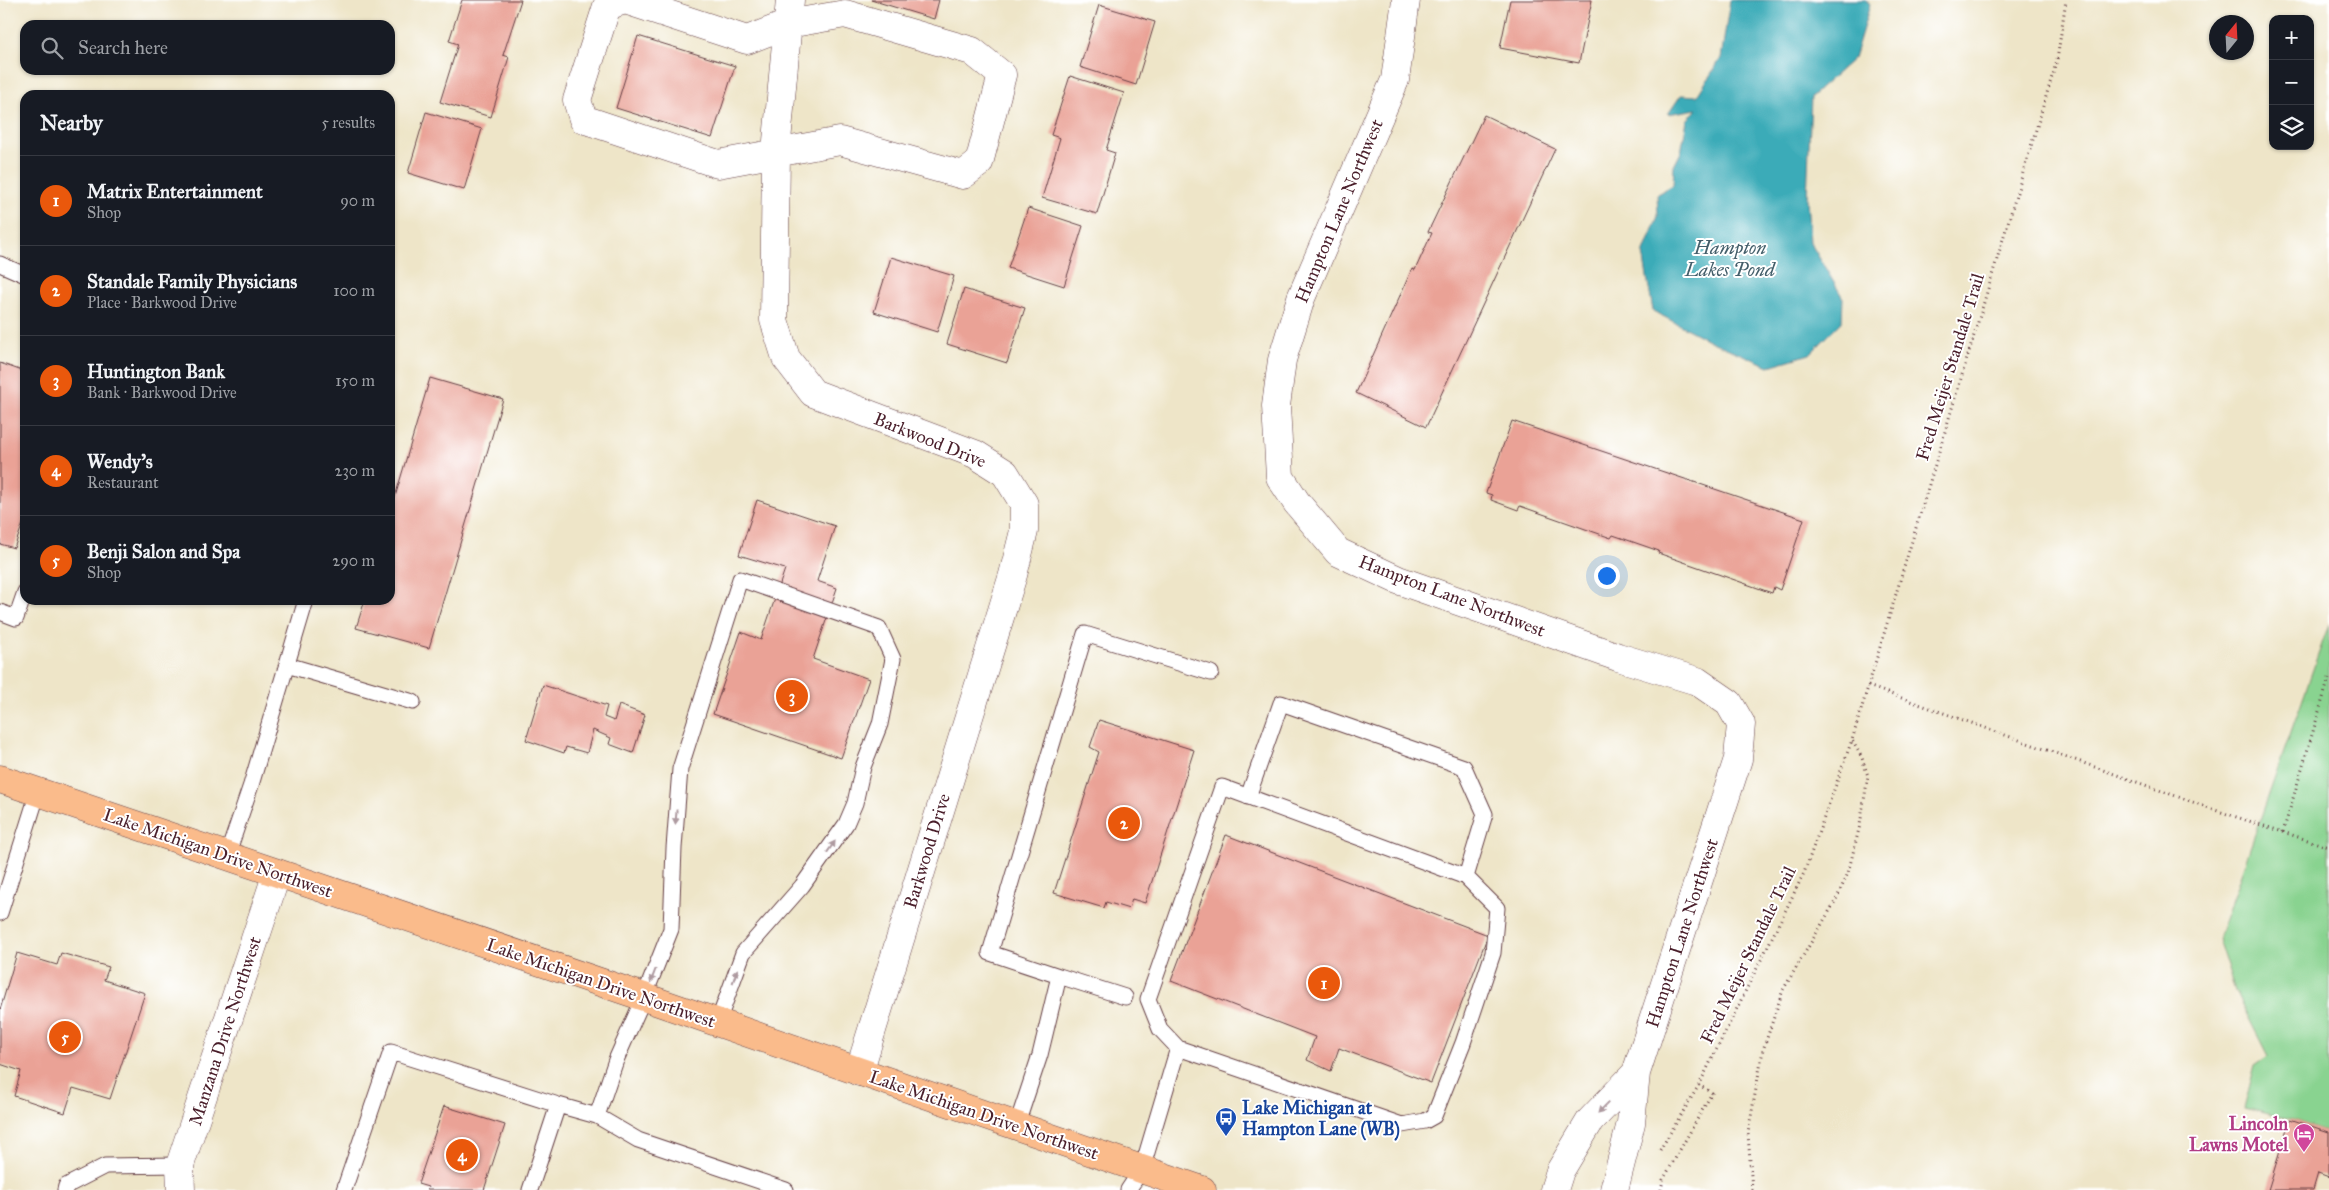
<!DOCTYPE html>
<meta charset="utf-8">
<style>
body{margin:0;font-family:"IM FELL Great Primer",serif;background:#20242c;color:#f1f3f6}
.controls{position:absolute;right:15px;top:15px;display:grid;overflow:hidden;border-radius:10px;box-shadow:0 1px 4px #0004}
.controls button{width:45px;height:45px;display:grid;place-items:center;padding:0;border:0;border-bottom:1px solid #363941;background:#171b24;color:#f1f3f6;font:25px sans-serif}
.compass{position:absolute;left:2209px;top:15px;width:45px;height:45px;border-radius:50%;background:#171b24;box-shadow:0 1px 4px #0004;rotate:18deg}
.you{position:absolute;left:1606px;top:575px;width:18px;height:18px;margin:-12px;border:4px solid #fff;border-radius:50%;background:#1a73e8;box-shadow:0 0 0 8px #1a73e833}
.badge{display:grid;place-items:center;width:32px;height:32px;border-radius:50%;background:#ea580c;color:#fff;font-size:16px;font-weight:700}
.pin{position:absolute;translate:-50% -50%;border:2px solid #fff;box-shadow:0 1px 5px #0006}
.list{margin:0;padding:0;list-style:none}
h2{display:flex;justify-content:space-between;align-items:center;height:65px;margin:0;padding:0 20px;font-size:21px}
h2 small{font-size:16px;font-weight:400;color:#9ea1a6}
.list li{display:grid;grid-template-columns:32px 1fr auto;gap:15px;align-items:center;box-sizing:border-box;height:90px;padding:0 20px;border-top:1px solid #363941}
.list b{display:block;font-size:19px;white-space:nowrap}
.list p{margin:0;font-size:16px;white-space:nowrap;color:#9ea1a6}
.list em{font-size:16px;font-style:normal;color:#9ea1a6}
.icon{flex:none;width:28px;height:28px;fill:none;stroke:currentColor;stroke-width:2;stroke-linecap:round;stroke-linejoin:round}
.map{position:relative;flex:none;width:2329px;height:1190px;overflow:hidden}
.search{position:absolute;background:#171b24;box-shadow:0 1px 4px #0004;left:20px;top:20px;width:375px;height:55px;display:flex;align-items:center;gap:12px;box-sizing:border-box;padding:0 18px;border-radius:15px;color:#9ea1a6;font-size:19px}
.panel{position:absolute;background:#171b24;box-shadow:0 1px 4px #0004;left:20px;top:90px;width:375px;height:515px;border-radius:15px}
.map>svg:first-child{display:block}
.green{fill:#89d390;stroke:#6a795e}
.water{fill:#3babb8;stroke:#426572}
.building{fill:#eaa296}
.lines{fill:none;stroke-linecap:round;stroke-linejoin:round}
.lane-casing{stroke:#633d43;stroke-width:17}
.street-casing{stroke:#633d43;stroke-width:29}
.highway-casing{stroke:#633d43;stroke-width:29}
.path{stroke:#633d43;stroke-width:3;stroke-dasharray:1 4;stroke-linecap:butt}
.lane{stroke:#fff;stroke-width:15}
.street{stroke:#fff;stroke-width:28}
.highway{stroke:#fabb8b;stroke-width:28}
.oneway{fill:#ae9aa0}
.labels{text-anchor:middle;dominant-baseline:central;stroke-width:4;stroke-linejoin:round;paint-order:stroke}
.street-label{font-size:18px;fill:#4a1f2b;stroke:#fff}
.transit-label{font-size:18px;font-weight:bold;fill:#164399;stroke:#fff;text-anchor:start}
.hotel-label{font-size:18px;font-weight:bold;fill:#b23c85;stroke:#fff;text-anchor:end}
.water-label{font-size:19px;font-style:italic;fill:#435e6a;stroke:#fff}
</style>
<div class="map">
<svg width="2329" height="1190" viewBox="0 0 2329 1190">
<rect width="100%" height="100%" fill="#fff"/>
<filter id="ink" filterUnits="userSpaceOnUse"><feTurbulence type="fractalNoise" baseFrequency=".02" numOctaves="2"/><feDisplacementMap in="SourceGraphic" scale="10" xChannelSelector="R" yChannelSelector="G"/><feConvolveMatrix kernelMatrix="1 2 1 2 8 2 1 2 1" color-interpolation-filters="sRGB"/></filter>
<filter id="wash" filterUnits="userSpaceOnUse"><feTurbulence type="fractalNoise" baseFrequency=".0096" numOctaves="4" result="noise"/><feDisplacementMap in="SourceGraphic" scale="20" xChannelSelector="R" yChannelSelector="G"/><feGaussianBlur stdDeviation="1.12" result="paint"/><feColorMatrix in="noise" values="0 0 0 0 0 0 0 0 0 0 0 0 0 0 0 0 0 1.4 0 .05"/><feComposite in="paint" operator="in"/></filter>
<g filter="url(#wash)">
<rect width="100%" height="100%" fill="#eee5c8"/>
<path class="green" d="M2329,624V1132L2290,1119L2244,1108L2255,1065L2268,1056L2235,991L2218,939Z"/>
<path class="water" d="M1730,0H1866L1870,5L1854,58L1811,97L1807,199L1810,242L1843,298L1842,322L1810,354L1769,366L1712,342L1653,311L1643,254L1658,216L1657,194L1673,185L1674,166L1681,152L1687,120L1697,109L1668,114L1681,95L1697,96L1721,58Z"/>
<g id="blocks">
<path class="building" d="M462,0H521L503,55L509,57L491,117L440,102L458,44L449,41Z
M871,0H939L934,19Z
M1510,0H1592L1579,63L1500,48Z
M1099,5L1155,22L1136,85L1080,67Z
M638,36L735,66L712,138L616,108Z
M1070,76L1124,93L1106,150L1115,153L1097,214L1042,198L1060,138L1051,135Z
M426,112L482,129L464,190L408,173Z
M1484,115L1555,149L1426,427L1356,393L1412,269L1415,270L1432,233L1428,232Z
M1028,208L1083,226L1064,286L1008,268Z
M891,257L954,276L937,332L874,312Z
M964,289L1025,308L1007,363L947,344Z
M0,363L25,372V518L14,548L0,544Z
M430,378L503,399L429,648L356,628L365,600H390V514Z
M1512,421L1804,519L1780,590L1774,587L1772,593L1658,553L1659,551L1613,535L1611,538L1520,506L1518,510L1491,500L1492,495L1486,493Z
M757,500L835,526L817,581L837,588L813,659L869,679L841,758L713,714L741,632L761,640L785,569L739,555Z
M543,685L607,706L604,717L614,721L619,705L645,715L633,753L609,744L611,738L593,730L587,753L566,747L564,753L526,740Z
M1099,720L1194,750L1145,903L1132,899L1129,909L1106,902L1104,908L1054,893L1099,752L1090,747Z
M1226,835L1488,935L1431,1083L1339,1048L1331,1071L1307,1060L1315,1037L1171,981Z
M17,953L57,965L61,953L109,967L104,980L145,993L110,1099L73,1088L65,1113L14,1096L21,1071L0,1064V1010Z
M444,1106L505,1125L484,1190H427L428,1187L418,1184Z
M2290,1119L2329,1132V1177L2318,1173L2313,1190H2268Z"/>
</g>
</g>
<g filter="url(#ink)">
<use href="#blocks" fill-opacity="0" stroke="#633d43" stroke-width="1"/>
<g class="lines">
<g class="lane-casing">
<path id="lane" d="M0,264L25,275
M0,612L16,618L25,592
M287,665L413,702
M1248,797L1281,703L1464,767L1485,814L1466,877
M227,856L251,785L306,600
M0,913L38,792
M1059,976L1125,997
M597,1116L616,1060L644,997L671,929L674,848L680,769L740,579L879,628L893,659L880,724L863,767L855,803L846,824L802,886L743,953L718,1022
M1016,1127L1040,1055L1059,976L990,953L1085,634L1211,673
M65,1190L66,1186L105,1166L180,1165
M344,1190L391,1052L558,1105
M530,1190L558,1105L597,1116L638,1140L786,1190
M1128,1190L1142,1169L1178,1048L1160,1029L1148,999L1222,787L1466,877L1497,908L1493,953L1463,1043L1434,1116L1425,1121L1402,1125L1178,1048"/>
</g>
<g class="street-casing">
<path id="street" d="M625,0L747,40L788,24L845,14L972,51L1002,75L979,163L963,175L840,141L718,164L583,119L577,100L607,6Z
M790,0L776,152L774,320L786,358L813,393L975,454L1005,473L1024,504V531L1013,575L859,1072
M1406,0L1395,80L1301,298L1282,360L1276,406L1280,477L1297,503L1338,552L1398,580L1618,657L1697,681L1729,703L1741,724L1738,759L1636,1073L1631,1123L1614,1190
M181,1190L180,1165L277,873
M1554,1190L1560,1171L1590,1121L1636,1073"/>
</g>
<g class="highway-casing">
<path id="highway" d="M0,779L644,997L1202,1190"/>
</g>
<path class="path" d="M1868,686L2215,810L2329,847
M2283,832L2329,678
M1660,1150L1699,1085L1804,873L1852,740L2057,60L2066,0
M1661,1190L1663,1180L1712,1093L1699,1085
M1752,1190L1748,1133L1763,1050L1783,990L1836,900L1848,873L1860,825L1868,776L1862,758L1852,740"/>
<use href="#lane" class="lane"/>
<use href="#street" class="street"/>
<use href="#highway" class="highway"/>
</g>
<defs><path id="oneway-solid" d="M-6-.8H1V-3.2L6.5 0L1 3.2V.8H-6Z" transform="scale(1.25)"/></defs>
<g class="oneway">
<use href="#oneway-solid" transform="translate(676 817) rotate(95)"/>
<use href="#oneway-solid" transform="translate(831 847) rotate(-55)"/>
<use href="#oneway-solid" transform="translate(653 976) rotate(111)"/>
<use href="#oneway-solid" transform="translate(735 976) rotate(-71)"/>
<use href="#oneway-solid" transform="translate(1603 1108) rotate(134)"/>
</g>
</g>
<defs>
<g id="bus-pin" transform="scale(1.125)"><path d="M0 17L-7.5 6A9.5 9.5 0 1 1 7.5 6Z" fill="#1a4fb4" stroke="#fff"/><path d="M-5-6H5V4H4V6H2V4H-2V6H-4V4H-5ZM-3.5-4V0h7V-4ZM-3.5 1.2v1.5H-2V1.2ZM2 1.2v1.5H3.5V1.2Z" fill="#fff"/></g>
<g id="hotel-pin" transform="scale(1.125)"><path d="M0 17L-7.5 6A9.5 9.5 0 1 1 7.5 6Z" fill="#d1479c" stroke="#fff"/><path d="M-6-4.5h1.5V1H6V5H4.5V3h-9V5H-6ZM-4 0a1.8 1.8 0 1 1 3.6 0ZM.5 0V-2.5h3Q6-2.5 6 0Z" fill="#fff"/></g>
</defs>
<g fill-rule="evenodd">
<use href="#bus-pin" x="1226" y="1118"/>
<use href="#hotel-pin" x="2304" y="1134"/>
</g>
<g class="labels">
<g class="street-label">
<text transform="translate(1339 211) rotate(-67)">Hampton Lane Northwest</text>
<text transform="translate(1950 367) rotate(-73)">Fred Meijer Standale Trail</text>
<text transform="translate(930 440) rotate(22)">Barkwood Drive</text>
<text transform="translate(1452 596) rotate(21)">Hampton Lane Northwest</text>
<text transform="translate(927 851) rotate(-73)">Barkwood Drive</text>
<text transform="translate(218 853) rotate(19)">Lake Michigan Drive Northwest</text>
<text transform="translate(1682 933) rotate(-72)">Hampton Lane Northwest</text>
<text transform="translate(1748 955) rotate(-64)">Fred Meijer Standale Trail</text>
<text transform="translate(601 983) rotate(19)">Lake Michigan Drive Northwest</text>
<text transform="translate(225 1031) rotate(-72)">Manzana Drive Northwest</text>
<text transform="translate(984 1115) rotate(19)">Lake Michigan Drive Northwest</text>
</g>
<g class="transit-label">
<text x="1242" y="1108">Lake Michigan at<tspan x="1242" dy="21">Hampton Lane (WB)</tspan></text>
</g>
<g class="hotel-label">
<text x="2288" y="1124">Lincoln<tspan x="2288" dy="21">Lawns Motel</tspan></text>
</g>
<g class="water-label">
<text x="1730" y="247">Hampton<tspan x="1730" dy="22">Lakes Pond</tspan></text>
</g>
</g>
</svg>
<div class="controls">
<button>+</button>
<button>−</button>
<button><svg class="icon" aria-label="layers" viewBox="0 0 24 24"><path d="M12 4l9 5-9 5-9-5zM3 14l9 5 9-5"/></svg></button>
</div>
<svg class="compass" viewBox="-18 -18 36 36"><path d="M0-13l5 13h-10z" fill="#e53935"/><path d="M0 13l5-13h-10z" fill="#9ea1a6"/></svg>
<div class="you"></div>
<div class="pin badge" style="left:1324px;top:983px">1</div>
<div class="pin badge" style="left:1124px;top:823px">2</div>
<div class="pin badge" style="left:792px;top:696px">3</div>
<div class="pin badge" style="left:462px;top:1155px">4</div>
<div class="pin badge" style="left:65px;top:1037px">5</div>
<div class="search"><svg class="icon" aria-label="search" viewBox="0 0 24 24"><circle cx="10" cy="10" r="6"/><path d="M15 15l6 6"/></svg>Search here</div>
<section class="panel">
<h2>Nearby<small>5 results</small></h2>
<ul class="list">
<li><span class="badge">1</span><div><b>Matrix Entertainment</b><p>Shop</p></div><em>90 m</em></li>
<li><span class="badge">2</span><div><b>Standale Family Physicians</b><p>Place · Barkwood Drive</p></div><em>100 m</em></li>
<li><span class="badge">3</span><div><b>Huntington Bank</b><p>Bank · Barkwood Drive</p></div><em>150 m</em></li>
<li><span class="badge">4</span><div><b>Wendy's</b><p>Restaurant</p></div><em>230 m</em></li>
<li><span class="badge">5</span><div><b>Benji Salon and Spa</b><p>Shop</p></div><em>290 m</em></li>
</ul>
</section>
</div>
